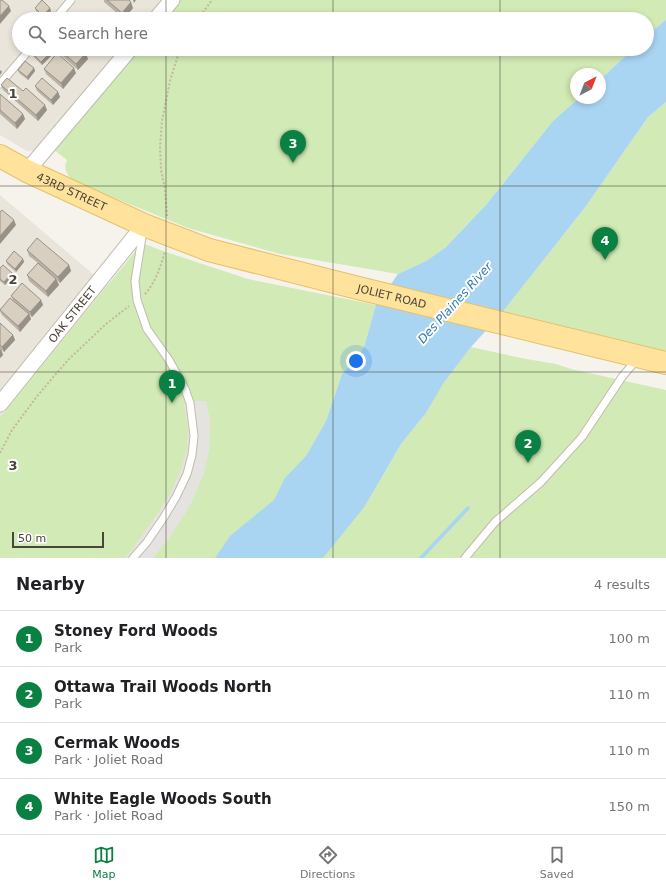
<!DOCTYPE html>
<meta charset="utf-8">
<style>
body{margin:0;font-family:"DejaVu Sans",sans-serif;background:#f2f2f2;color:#202124}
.compass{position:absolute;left:570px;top:68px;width:36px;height:36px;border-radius:50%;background:#fff;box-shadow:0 2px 6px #0003;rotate:42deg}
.scale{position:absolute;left:12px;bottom:10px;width:92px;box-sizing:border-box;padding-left:4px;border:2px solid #4b4439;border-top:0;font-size:11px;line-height:14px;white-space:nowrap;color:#4b4439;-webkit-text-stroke:3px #fff;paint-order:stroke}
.you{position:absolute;left:356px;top:361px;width:14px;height:14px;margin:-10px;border:3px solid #fff;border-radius:50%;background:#1a73e8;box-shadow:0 0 0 6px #1a73e833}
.badge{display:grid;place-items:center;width:26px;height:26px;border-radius:50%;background:#0b8043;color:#fff;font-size:13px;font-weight:700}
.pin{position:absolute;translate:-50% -33px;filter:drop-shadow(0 1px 2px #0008)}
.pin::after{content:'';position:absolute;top:21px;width:14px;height:12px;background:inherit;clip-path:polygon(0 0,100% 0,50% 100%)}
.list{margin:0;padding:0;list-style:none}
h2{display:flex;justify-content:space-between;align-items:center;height:52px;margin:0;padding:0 16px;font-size:17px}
h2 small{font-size:13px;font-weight:400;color:#757577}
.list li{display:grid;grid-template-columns:26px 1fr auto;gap:12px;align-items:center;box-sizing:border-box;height:56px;padding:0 16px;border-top:1px solid #e0e0e0}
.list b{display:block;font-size:15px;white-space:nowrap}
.list p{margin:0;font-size:13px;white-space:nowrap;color:#757577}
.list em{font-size:13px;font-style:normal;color:#757577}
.icon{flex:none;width:22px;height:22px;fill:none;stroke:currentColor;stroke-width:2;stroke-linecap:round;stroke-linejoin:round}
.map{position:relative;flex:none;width:666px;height:558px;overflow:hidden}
.search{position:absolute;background:#fff;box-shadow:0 2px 6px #0003;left:12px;right:12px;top:12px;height:44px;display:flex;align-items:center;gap:10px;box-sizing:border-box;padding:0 14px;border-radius:22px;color:#757577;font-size:15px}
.sheet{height:276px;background:#fff}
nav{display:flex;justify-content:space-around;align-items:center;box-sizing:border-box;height:56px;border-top:1px solid #e0e0e0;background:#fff;font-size:11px;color:#757577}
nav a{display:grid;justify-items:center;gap:2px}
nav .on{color:#0b8043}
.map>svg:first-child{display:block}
.residential{fill:#eae5da}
.green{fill:#d2eab5}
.parking{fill:#e5e3e0}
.water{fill:#a9d4f2}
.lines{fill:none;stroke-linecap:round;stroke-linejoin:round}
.stream{stroke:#a9d4f2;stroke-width:3.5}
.service-casing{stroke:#c2bbae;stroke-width:9}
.minor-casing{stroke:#c2bbae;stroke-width:17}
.primary-casing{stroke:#e6c16a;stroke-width:24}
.path{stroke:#c4b79f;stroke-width:2;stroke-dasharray:2 2;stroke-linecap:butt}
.service{stroke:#fff;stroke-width:7}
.minor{stroke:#fff;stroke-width:15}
.primary{stroke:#ffe39c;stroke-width:22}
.wall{fill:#bab2a6}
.shaded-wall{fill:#979187}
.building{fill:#d8cfc1;stroke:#979187}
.grid{fill:none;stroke:#4b4439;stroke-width:1;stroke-opacity:0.55}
.labels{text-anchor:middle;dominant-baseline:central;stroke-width:4;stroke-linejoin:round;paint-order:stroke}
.street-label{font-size:11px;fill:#4b4439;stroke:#fff}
.water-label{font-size:12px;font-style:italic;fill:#2e7ab2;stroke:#fff}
.grid-label{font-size:13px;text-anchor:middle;font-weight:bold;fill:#4b4439;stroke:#fff;stroke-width:4;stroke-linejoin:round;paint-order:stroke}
</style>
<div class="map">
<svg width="666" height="558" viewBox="0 0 666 558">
<rect width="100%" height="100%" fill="#f6f3ec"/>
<path class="residential" d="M0,0H179L163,19H19V49H138L53,149L27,151L0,135Z
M0,195L107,286L0,417Z"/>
<path class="green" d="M179,0H666V20L647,35V19H163Z
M138,49H633L600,80V74H576V98H579L553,121L486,205L445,248L426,261L398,274L280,254L188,228L73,181C67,174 63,169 67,160L53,149Z
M666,102V352L501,314L586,206L648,117Z
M142,243L160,250L248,279L376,305L364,347L354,361L342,374L326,421L306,456L365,506L401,444L426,413L443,382L471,347L521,358L556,364L571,369L666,390V558H0V417Z"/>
<path class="parking" d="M196,401H206L210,419V436L209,451L204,473L190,506L167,541L153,558H125L134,547L153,520L169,496L181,470L187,449L188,430L184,404Z"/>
<path class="water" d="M666,20V102L648,117L586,206L501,314L471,347L444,382L426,413L401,444L365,506L323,558H215L230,536L274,500L285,478L306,456L326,421L342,374L354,361L364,347L376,305L398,274L426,261L445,248L486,205L553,121L579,98H600V80L633,49H647V35Z"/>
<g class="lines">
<path class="stream" d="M421,558L468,508"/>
<g class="service-casing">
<path id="service" d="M55,19L71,0
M0,84L30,49
M133,558L147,542L164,517L176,497L187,474L192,455L194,436L190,403L185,389L169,360L147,329L137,300L135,281L143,231
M465,558L495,522L541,482L582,437L622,377L637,359"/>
</g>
<g class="minor-casing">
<g id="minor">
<path d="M156,19L172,0"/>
<path d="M27,171L130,49"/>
<path id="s1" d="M0,404L144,225"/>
</g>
</g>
<g class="primary-casing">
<g id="primary">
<path id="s2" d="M0,156L27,171L144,225L209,250L354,287L666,363"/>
</g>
</g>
<path class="path" d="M198,19L212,0
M167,216L165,189L161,170L160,147L162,121L170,81L178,55L181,49
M145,294C156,282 161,265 165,251
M0,453L12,430L38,395L68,360L106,324L129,306"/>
<use href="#service" class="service"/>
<use href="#minor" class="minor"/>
<use href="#primary" class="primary"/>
</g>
<path class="wall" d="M104,0H129L133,8L124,19L104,2Z
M35,8H50L51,11L44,19L36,11Z
M57,49H81L88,59L78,70L58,52Z
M32,53L51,56L42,65L33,56Z
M34,68L35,71L28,80L19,73L18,70Z
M44,69L76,73L63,89L46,74Z
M1,85L23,91L47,110L38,121L3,90Z
M35,86L58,92L60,97L53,105L37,91Z
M0,94L23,114L25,119L17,129L0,114Z
M27,250L69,265L71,271L60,283L57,280L59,285L48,297L29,281L27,275L38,263L29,256Z
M23,259L24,262L16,272L7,264L6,261Z
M0,268L12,273L13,276L5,285L0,281Z
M11,296L41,300L43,305L32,317L29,315L31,319L20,332L2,315L0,311V309L13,300Z
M0,323L13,335L15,340L4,352L1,349L3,355L0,358Z"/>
<path class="shaded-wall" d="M133,0H136L134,3Z
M131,2L133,8L124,19L122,13Z
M9,6L11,11L0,24V16Z
M50,8L51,11L44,19L43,16Z
M50,53L51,56L42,65L41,62Z
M86,53L88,59L78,70L76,64Z
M34,68L35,71L28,80L27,77Z
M74,68L76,73L63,89L61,83Z
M1,70L2,72L0,75V71Z
M58,92L60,97L53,105L51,100Z
M45,105L47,110L38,121L36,115Z
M23,114L25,119L17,129L15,123Z
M14,220L16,225L0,244V236Z
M23,259L24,262L16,272L15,269Z
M69,265L71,271L60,283L58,277Z
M12,273L13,276L5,285L4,282Z
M56,279L59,285L48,297L46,291Z
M41,300L43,305L32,317L30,312Z
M29,314L31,319L20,332L18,326Z
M13,335L15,340L4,352L2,347Z
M1,349L3,355L0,358V350Z"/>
<path class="building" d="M0,0H2L9,6L0,16Z
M42,0L50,8L43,16L35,8Z
M107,0H129L131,2L122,13Z
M92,14L97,19H87Z
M27,17L30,19H25Z
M35,49H45L50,53L41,62L32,53Z
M59,49H81L86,53L76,64Z
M57,53L74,68L61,83L44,69Z
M25,61L34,68L27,77L18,70Z
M7,78L23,91L26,88L45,105L36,115L1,85Z
M42,78L58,92L51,100L35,86Z
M0,94L23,114L15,123L0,110Z
M2,210L14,220L0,236V212Z
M37,238L69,265L58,277L27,250Z
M14,251L23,259L15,269L6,261Z
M38,263L56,279L46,291L27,275Z
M3,265L12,273L4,282L0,279V268Z
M22,283L41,300L30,312L11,296Z
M10,298L29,314L18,326L0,310Z
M0,323L13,335L2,347L0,345Z"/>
<path class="grid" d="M166,0V19M333,0V19M500,0V19M166,49V558M333,49V558M500,49V558M0,186H666M0,372H666"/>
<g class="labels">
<g class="street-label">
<text stroke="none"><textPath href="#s2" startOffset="80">43RD STREET</textPath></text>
<text stroke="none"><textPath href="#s2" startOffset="418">JOLIET ROAD</textPath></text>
<text stroke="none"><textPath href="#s1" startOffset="115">OAK STREET</textPath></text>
</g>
<g class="water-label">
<text transform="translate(455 303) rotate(-48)">Des Plaines River</text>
</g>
</g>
<g class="grid-label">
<text x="13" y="98">1</text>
<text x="13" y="284">2</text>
<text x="13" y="470">3</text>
</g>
</svg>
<svg class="compass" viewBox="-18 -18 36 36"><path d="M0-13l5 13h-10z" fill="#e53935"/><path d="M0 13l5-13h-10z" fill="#757577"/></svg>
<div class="scale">50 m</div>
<div class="you"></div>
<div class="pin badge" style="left:172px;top:403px">1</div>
<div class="pin badge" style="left:528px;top:463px">2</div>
<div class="pin badge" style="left:293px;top:163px">3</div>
<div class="pin badge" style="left:605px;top:260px">4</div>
<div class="search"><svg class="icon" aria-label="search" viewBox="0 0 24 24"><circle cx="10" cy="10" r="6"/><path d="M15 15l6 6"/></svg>Search here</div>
</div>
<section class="sheet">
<h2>Nearby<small>4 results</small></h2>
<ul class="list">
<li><span class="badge">1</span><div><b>Stoney Ford Woods</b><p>Park</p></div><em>100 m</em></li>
<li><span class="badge">2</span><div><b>Ottawa Trail Woods North</b><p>Park</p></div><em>110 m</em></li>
<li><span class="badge">3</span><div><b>Cermak Woods</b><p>Park · Joliet Road</p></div><em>110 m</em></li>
<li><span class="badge">4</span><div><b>White Eagle Woods South</b><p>Park · Joliet Road</p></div><em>150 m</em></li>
</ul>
</section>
<nav>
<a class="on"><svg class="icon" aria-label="map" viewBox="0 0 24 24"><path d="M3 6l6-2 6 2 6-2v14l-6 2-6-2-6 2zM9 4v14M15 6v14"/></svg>Map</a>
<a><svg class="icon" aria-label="directions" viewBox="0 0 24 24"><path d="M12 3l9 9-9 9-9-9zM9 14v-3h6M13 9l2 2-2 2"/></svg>Directions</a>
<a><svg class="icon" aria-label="saved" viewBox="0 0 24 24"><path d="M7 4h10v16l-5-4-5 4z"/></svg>Saved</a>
</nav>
